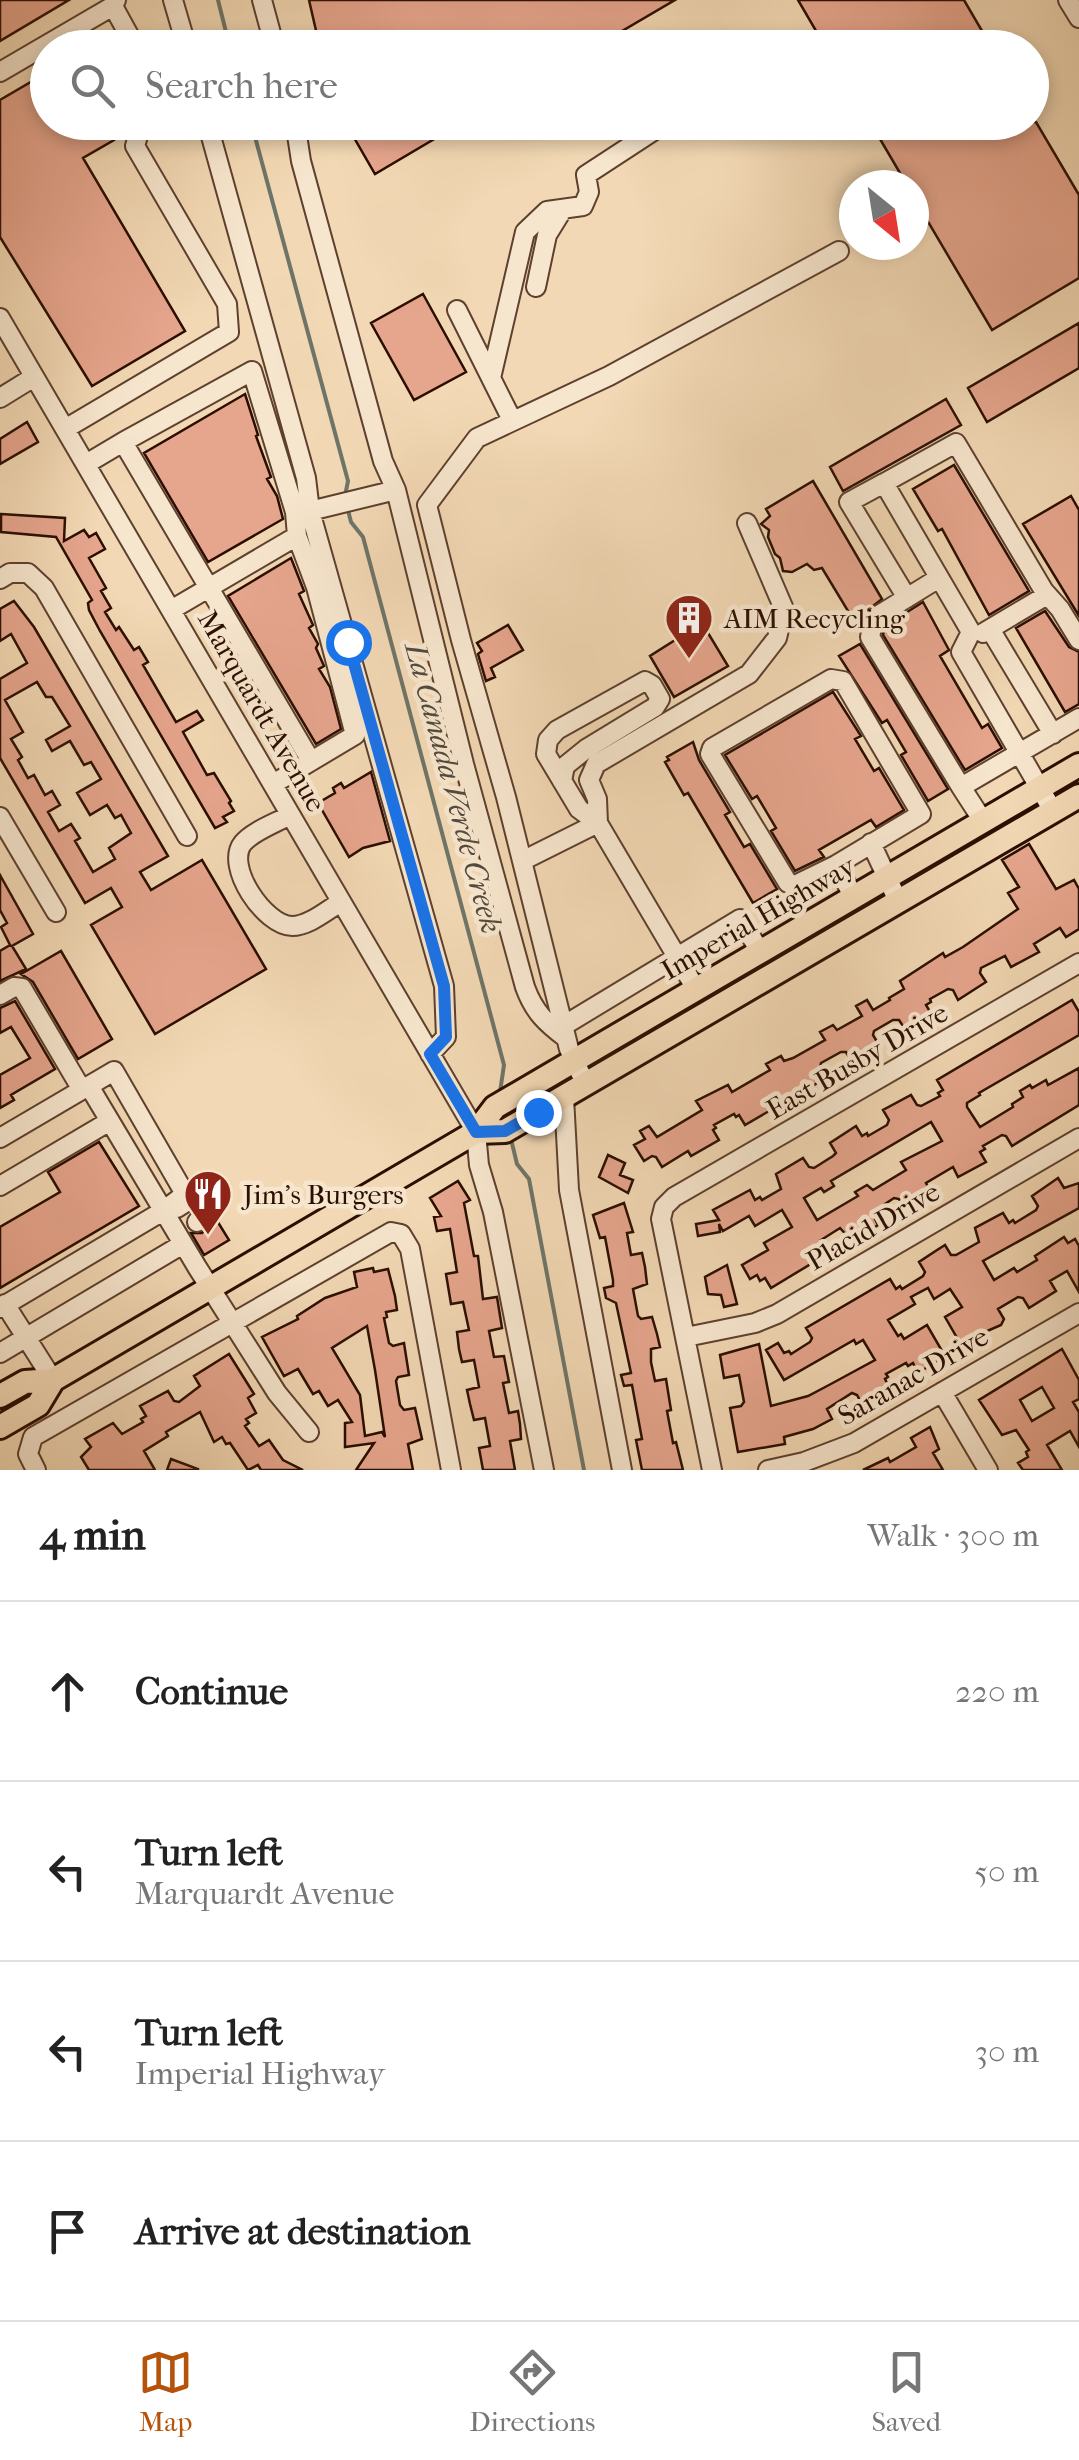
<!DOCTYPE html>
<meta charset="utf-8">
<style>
body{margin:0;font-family:"IM FELL French Canon",serif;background:#f2f2f2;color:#222}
.compass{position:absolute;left:839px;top:170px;width:90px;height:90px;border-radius:50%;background:#fff;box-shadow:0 5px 15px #0003;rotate:150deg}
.stop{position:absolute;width:30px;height:30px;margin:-22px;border:8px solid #1a73e8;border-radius:50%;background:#fff}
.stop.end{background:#1a73e8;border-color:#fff;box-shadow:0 2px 10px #0008}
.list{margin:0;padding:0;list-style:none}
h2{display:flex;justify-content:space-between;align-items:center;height:130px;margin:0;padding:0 40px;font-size:42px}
h2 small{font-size:32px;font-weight:400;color:#767676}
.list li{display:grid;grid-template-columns:65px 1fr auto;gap:30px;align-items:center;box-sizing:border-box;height:180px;padding:0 40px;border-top:2px solid #e0e0e0}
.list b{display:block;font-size:38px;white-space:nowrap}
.list p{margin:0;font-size:32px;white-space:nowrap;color:#767676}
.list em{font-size:32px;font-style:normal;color:#767676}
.icon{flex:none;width:55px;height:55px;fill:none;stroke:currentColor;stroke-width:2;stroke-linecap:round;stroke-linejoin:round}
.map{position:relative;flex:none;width:1079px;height:1470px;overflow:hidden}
.search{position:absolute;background:#fff;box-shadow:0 5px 15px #0003;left:30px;right:30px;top:30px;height:110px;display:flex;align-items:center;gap:25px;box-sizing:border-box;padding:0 35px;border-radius:55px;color:#767676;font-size:38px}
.sheet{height:850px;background:#fff}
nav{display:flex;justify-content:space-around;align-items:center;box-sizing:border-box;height:140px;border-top:2px solid #e0e0e0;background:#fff;font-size:28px;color:#767676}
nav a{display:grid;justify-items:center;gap:5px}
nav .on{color:#b45309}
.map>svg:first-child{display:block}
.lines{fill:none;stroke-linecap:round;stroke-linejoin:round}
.stream{stroke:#6e7568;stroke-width:4}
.building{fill:#e6a58d;stroke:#2b0e01;stroke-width:2.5;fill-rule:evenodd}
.minor-casing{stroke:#5d402e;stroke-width:22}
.major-casing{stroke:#2b0e01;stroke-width:28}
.minor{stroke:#f7e6ce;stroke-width:18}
.major{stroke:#f2d8b4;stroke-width:22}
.route{stroke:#1a73e8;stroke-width:12}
.labels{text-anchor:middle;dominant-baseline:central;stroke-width:9;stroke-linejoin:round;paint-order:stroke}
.poi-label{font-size:28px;fill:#2b0e01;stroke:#f7e6ce;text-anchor:start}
.street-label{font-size:28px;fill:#2b0e01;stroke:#f7e6ce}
.water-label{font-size:30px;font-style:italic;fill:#524a3d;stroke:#f7e6ce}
</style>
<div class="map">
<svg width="1079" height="1470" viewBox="0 0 1079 1470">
<rect width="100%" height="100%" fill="#f2d8b4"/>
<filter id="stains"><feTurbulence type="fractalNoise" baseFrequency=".002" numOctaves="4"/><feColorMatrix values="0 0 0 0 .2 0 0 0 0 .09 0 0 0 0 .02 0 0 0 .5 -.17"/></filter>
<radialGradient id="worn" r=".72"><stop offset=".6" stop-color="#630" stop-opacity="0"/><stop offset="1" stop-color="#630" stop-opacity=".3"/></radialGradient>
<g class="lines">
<path class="stream" d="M218,0L230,48
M251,122L348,481L345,496
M348,510L351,522L363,537L504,1065L500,1092
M510,1135L517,1164L529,1179L584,1470"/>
</g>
<path class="building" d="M0,0H69L0,41Z
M309,0H675L593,48H320Z
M798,0H964L992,48H826Z
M48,72V122H104L114,140L83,158L185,331L92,386L0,237V100Z
M345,122H463L375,174Z
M870,122H1036L1079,195V278L992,330L914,198V185H907Z
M423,294L466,372L414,400L371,323Z
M1079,323V368L987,422L968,388Z
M245,394L258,435L256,436L271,477L267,479L277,496L283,519L208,562L144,453Z
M946,399L961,425L843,491L830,467Z
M27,422L38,442L0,464V439Z
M954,465L1029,591L989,615L942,529L938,531L913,489Z
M813,481L882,599L854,621L822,568L814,570L807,564L792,572L783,571L780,558L775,554L768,537L769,530L761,524L770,516L766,509Z
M1071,496L1079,510V616L1023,524Z
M1,514L65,518L64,541L84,530L89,537L96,533L105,549L89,558L106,588L101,591L111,608L105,612L116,630L119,627L134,650L139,647L148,662L143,665L176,722L197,711L203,720L183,732L207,775L214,773L231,801L229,803L234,811L223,817L227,822L215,828L100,631L89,610L88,603L92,600L56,537L1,532Z
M291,558L304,591L299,594L313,625L309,628L318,644L316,648L324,666L319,669L330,687L341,729L316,744L228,596Z
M14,601L34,627L168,856L140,872L151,890L202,860L266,969L155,1034L91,925L122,907L111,888L85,903L0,758V679L27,663L11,634L0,641V609ZM37,682L46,697H52L70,726L46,740L52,751L70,741L84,765L91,762L101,779L77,793L90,815L107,805L115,818L121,815L131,833L109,848L115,859L93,872L75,841L80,838L71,824L59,831L48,812L60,805L52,791L45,795L34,775L28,778L18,760L22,757L11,739L23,732L5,700Z
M923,602L949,650L940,656L982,728L988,724L1002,748L965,770L883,635L885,626Z
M1045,611L1069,647L1079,652V704L1065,712L1016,628Z
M702,623L728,666L674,697L650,656Z
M508,625L523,650L491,668L495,677L486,681L478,654L482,651L477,643Z
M860,644L948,789L928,801L901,755L906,752L887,720L882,723L839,656Z
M833,692L861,736L855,739L874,771L879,768L904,810L876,827L871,820L819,850L824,857L795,871L771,831L776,828L757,796L752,799L725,755Z
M693,742L699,760L730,812L725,815L744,847L750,844L777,889L753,903L688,793L684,795L665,762L669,760L667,757Z
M371,772L390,841L363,848L349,857L318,803L335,793L333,788L341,783L344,788Z
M1029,844L1056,889L1074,880L1079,889V929L1066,937L1060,928L1034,944L1039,952L1011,967L1005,956L981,968L980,973L986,982L958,1000L953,990L948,989L930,999L931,1002L926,1005L932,1015L920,1022L905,1029L899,1020H893L874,1031L873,1035L879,1045L852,1062L846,1052H841L821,1063L820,1068L826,1078L745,1125L739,1115L736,1117L734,1114L714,1125L716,1128L713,1130L719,1140L691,1156L688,1151L662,1167L656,1157L652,1156L644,1161L634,1145L645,1139L640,1131L649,1126L657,1137L702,1110L696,1101L728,1085L732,1092L770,1070L766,1064L781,1056L784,1061L793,1058L825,1040L820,1032L833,1025L837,1030L862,1016L856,1006L867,1000L873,1010L890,1000L889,998L904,989L900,981L943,953L945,957L963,947L1018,909L1008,893L1019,887L1002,860Z
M0,875L33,934L12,946L26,969L0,981V951L10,945L1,927L7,923L0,910Z
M61,951L112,1039L78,1059L33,982L21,974Z
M1072,1000L1079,1012V1035L979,1093L980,1095L967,1103V1107L980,1127L1013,1107L1012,1104L1023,1097L1020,1091L1030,1085L1032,1088L1046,1080L1048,1085L1079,1068V1105L1012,1146L1006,1136L1002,1135L983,1146L985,1149L980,1152L986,1162L958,1177L953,1167L926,1183L931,1192L905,1209L899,1199L894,1198L876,1210L873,1215L878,1225L867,1232L851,1240L840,1228L821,1240L823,1243L818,1245L824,1256L771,1288L765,1278L760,1281L757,1275L750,1279L742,1265L768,1250L764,1243L792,1227L782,1210L755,1226L749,1216L723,1231L719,1224L720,1232L698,1236L696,1224L719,1220L713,1210L750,1190L755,1200L760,1197L762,1200L781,1189L776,1174L803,1158L809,1167L814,1168L833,1156L836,1153L830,1143L856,1126L862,1136L867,1133L868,1136L887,1125L889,1120L883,1110L911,1095L917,1105L921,1106L940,1096L938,1093L943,1090L937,1080ZM931,1122L942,1141L901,1162L906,1170L873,1190L867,1185L855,1192L858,1196L817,1220L804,1198L821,1188L824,1192L834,1186L831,1181Z
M15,1001L55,1069L11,1095L14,1100L0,1108V1075L30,1058L11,1027L0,1033V1008Z
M99,1142L139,1206L0,1288V1227L60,1192L48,1172Z
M608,1155L625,1163L620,1175L633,1180L628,1193L599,1177Z
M1058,1178L1064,1188L1079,1183V1208L983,1261L994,1280L1014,1268L1017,1272L1037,1260L1035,1256L1064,1237L1068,1243L1075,1239L1079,1246V1292L1067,1271L1050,1281L1056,1291L1029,1308L1023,1298L1018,1297L998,1309L1004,1319L1001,1325L960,1343L945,1317L962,1307L950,1289L934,1299L928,1288L911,1297L915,1304L888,1320L898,1336L901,1334L904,1339L927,1325L945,1356L918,1373L913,1363L908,1366L906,1363L886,1374L888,1377L885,1379L890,1389L862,1404L857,1395L852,1393L827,1409L832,1419L813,1429L784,1437L785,1444L738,1452L730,1408L741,1406L744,1402L739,1375L724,1378L720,1355L759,1344L771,1406L808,1396L829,1385L875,1360L863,1340L856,1344L854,1340L784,1380L766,1350L778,1343L784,1353L789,1351L791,1354L810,1342L812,1338L806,1328L890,1279L896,1289L900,1286L902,1289L923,1276L925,1272L919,1262L934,1252L945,1245L951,1255H956L979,1242L975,1228L1003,1213L1009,1223L1013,1220L1015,1223L1036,1210L1038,1206L1032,1196Z
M458,1181L470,1200L464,1203L474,1256H478L483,1299L497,1297L502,1328L489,1331L494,1357L504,1356L509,1382L503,1383L509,1413L518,1411L520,1424L521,1439L510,1441L515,1470H483L479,1448L490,1446L485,1418L474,1420L470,1404L467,1390L479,1387L474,1360L462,1362L459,1349L457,1332L469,1330L463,1302L451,1304L446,1274L457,1272L450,1229L437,1231L434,1217L441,1216L430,1198Z
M624,1203L633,1232L627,1233L631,1255L642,1253L645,1267L647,1284L633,1289L638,1316L641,1319L652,1317L657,1334L660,1347L651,1349V1362L655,1381L666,1379L671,1410L667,1411L673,1443L676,1442L683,1470H642L636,1440L642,1439L632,1385L624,1386L621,1375L631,1373L616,1303L606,1298L604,1288L613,1286V1280L605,1237L600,1238L593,1215Z
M216,1219L229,1240L204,1255L191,1233H202Z
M727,1265L737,1304L724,1307L721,1295L708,1294L705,1277Z
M373,1268L374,1272L388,1269L395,1296L397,1310L386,1312L387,1317L384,1318L389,1343L393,1346L404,1343L409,1375L398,1377L396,1381L400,1405L404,1410L415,1408L422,1439L408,1444L413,1470H356L374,1443L345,1447V1423L352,1422L338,1400L328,1406L319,1391L313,1394L298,1369L284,1376L262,1337L298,1319L297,1316L325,1298L357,1287L354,1272ZM367,1326L375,1370L385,1437L382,1432L365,1436L360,1395L332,1348Z
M1062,1349L1079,1380V1399L1073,1402L1079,1412V1447L1070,1431L1047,1445L1062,1470H1023L1018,1463L1028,1457L1026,1452L1029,1450L1016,1430L1002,1435L979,1400ZM1042,1387L1054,1408L1032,1421L1020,1400Z
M229,1354L254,1394L248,1398L256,1413L246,1419L249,1423L245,1426L259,1446L269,1440L283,1460L303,1470H261L258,1465L248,1470L230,1443L226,1444L222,1437L214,1442L200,1412L166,1432L168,1436L144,1451L155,1470H89L81,1457L91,1447L85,1439L113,1423L122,1434L143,1422L141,1419L146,1416L140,1406L168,1391L174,1401L179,1402L200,1386L194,1376Z
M930,1427L939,1449L933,1453L943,1470H863L888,1458L890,1462L916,1447L911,1438Z
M171,1459L198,1469V1470H167Z"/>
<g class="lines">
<g class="minor-casing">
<path id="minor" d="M116,0L113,6L136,48
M173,0L187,48
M262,0L275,48
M1068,0L1079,18
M0,72L113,6
M207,122L306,478L310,511L444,986L446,1037L430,1054
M295,122L301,161L383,461L396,490L464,764L525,987C534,1012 546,1023 566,1038
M536,287L547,235L563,209
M457,310L512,420
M0,318L476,1132L479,1165L493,1212L544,1470
M491,378L525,232L547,211L583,206L589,192L586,175L661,126
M0,398L34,377
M65,429L229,332L227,304L135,146L142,122
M123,442L252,371L295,512L297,536
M86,464L123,442L311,761
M884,483L849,502L907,598
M310,511L396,490
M939,578L874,618L870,637L961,787L1079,718
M0,579L10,573H28L44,588L187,836
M171,610L297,536L316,587L355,735L273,784
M990,629L1053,734
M983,633L1047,595
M831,679L843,681L921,814L836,865L795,885L788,883L710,754L712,748Z
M562,781L565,766L586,749L655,707L660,699L652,685L645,681L557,730L548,740L546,754L579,809L598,823
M961,787L983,821
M1053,811L961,652L971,632L884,483L956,443L1044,591L1060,609L1079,640
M290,815C276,823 253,831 243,843C224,866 265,926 292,926C309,926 327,910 341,902
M0,817L56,912
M598,823L597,799L589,780L596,764L749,674L777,638L784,609L747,523
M871,843L898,901
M522,861L598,823L696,989
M836,865L854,897
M0,995L14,987L22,988L82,1090
M563,1026L740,919L760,951
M586,1085L569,1049L506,797L461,640L427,505L477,438L609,376L839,251
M89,1086L197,1267L277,1393L309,1432
M564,1097L569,1190L622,1470
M0,1138L114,1071L185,1194L163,1211L0,1308
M0,1186L110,1121
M177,1208L188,1201L198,1200L203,1205L205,1213L197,1222
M5,1304L53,1380
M686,1337L755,1323L777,1314L1079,1138
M0,1353L183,1244
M942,1392L988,1470
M36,1470L28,1454L33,1437L391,1232L401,1234L410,1249L451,1470
M712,1470L661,1219L664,1207L674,1197L1079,963
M768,1470L804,1462L854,1443L1079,1313"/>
</g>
<g class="major-casing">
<path id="major" d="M476,1132L505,1131L1079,796
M0,1396L25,1382L53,1380L476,1132L495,1107L1079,765
M0,1427L38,1405L53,1380"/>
</g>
<use href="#minor" class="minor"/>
<use href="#major" class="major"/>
</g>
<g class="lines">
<path class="route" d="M348,642L444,986L446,1037L430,1054L476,1132L505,1131L538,1112"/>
</g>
<defs>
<g id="building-pin" transform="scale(2.5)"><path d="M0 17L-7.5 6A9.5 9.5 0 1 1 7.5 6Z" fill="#8f2418" stroke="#f7e6ce"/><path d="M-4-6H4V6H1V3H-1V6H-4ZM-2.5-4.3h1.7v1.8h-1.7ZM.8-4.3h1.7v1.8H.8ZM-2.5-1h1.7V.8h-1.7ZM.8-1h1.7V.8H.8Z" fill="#fff"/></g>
<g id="restaurant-pin" transform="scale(2.5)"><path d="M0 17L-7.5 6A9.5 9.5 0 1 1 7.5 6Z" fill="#8f2418" stroke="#f7e6ce"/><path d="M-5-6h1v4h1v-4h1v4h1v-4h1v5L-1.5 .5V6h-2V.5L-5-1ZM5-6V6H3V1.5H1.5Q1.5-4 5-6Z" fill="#fff"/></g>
</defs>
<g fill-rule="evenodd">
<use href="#building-pin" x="689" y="618"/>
<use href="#restaurant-pin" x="208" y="1194"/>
</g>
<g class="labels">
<g class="poi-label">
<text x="724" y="618">AIM Recycling</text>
<text x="243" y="1194">Jim's Burgers</text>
</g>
<g class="street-label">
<text transform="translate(262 711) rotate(60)">Marquardt Avenue</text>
<text transform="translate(758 918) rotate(-30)">Imperial Highway</text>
<text transform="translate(857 1061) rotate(-30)">East Busby Drive</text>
<text transform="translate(873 1226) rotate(-30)">Placid Drive</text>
<text transform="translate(913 1376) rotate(-30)">Saranac Drive</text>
</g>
<g class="water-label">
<text transform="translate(453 788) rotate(75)">La Canada Verde Creek</text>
</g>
</g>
<rect width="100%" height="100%" filter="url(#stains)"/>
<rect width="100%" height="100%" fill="url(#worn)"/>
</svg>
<svg class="compass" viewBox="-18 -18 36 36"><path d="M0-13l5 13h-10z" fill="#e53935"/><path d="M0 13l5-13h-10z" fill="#767676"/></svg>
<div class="stop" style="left:348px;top:642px"></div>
<div class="stop end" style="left:538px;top:1112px"></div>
<div class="search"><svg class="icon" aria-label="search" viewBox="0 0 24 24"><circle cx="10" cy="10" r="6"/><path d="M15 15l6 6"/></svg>Search here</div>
</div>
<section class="sheet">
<h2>4 min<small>Walk · 300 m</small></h2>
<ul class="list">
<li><svg class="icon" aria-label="ahead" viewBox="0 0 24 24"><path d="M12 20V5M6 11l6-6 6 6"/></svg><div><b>Continue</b></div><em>220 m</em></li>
<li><svg class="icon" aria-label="left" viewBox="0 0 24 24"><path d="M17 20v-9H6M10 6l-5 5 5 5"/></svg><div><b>Turn left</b><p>Marquardt Avenue</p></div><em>50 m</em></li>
<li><svg class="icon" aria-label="left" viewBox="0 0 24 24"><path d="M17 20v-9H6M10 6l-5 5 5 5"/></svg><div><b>Turn left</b><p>Imperial Highway</p></div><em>30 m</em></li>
<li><svg class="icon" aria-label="arrive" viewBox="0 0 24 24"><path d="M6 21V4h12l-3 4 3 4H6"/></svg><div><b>Arrive at destination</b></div></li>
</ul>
</section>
<nav>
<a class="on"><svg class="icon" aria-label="map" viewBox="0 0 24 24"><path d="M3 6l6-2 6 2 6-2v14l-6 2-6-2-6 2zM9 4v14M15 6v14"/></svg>Map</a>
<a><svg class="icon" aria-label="directions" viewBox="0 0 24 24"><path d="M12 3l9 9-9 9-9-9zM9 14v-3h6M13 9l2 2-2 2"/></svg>Directions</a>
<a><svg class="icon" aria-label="saved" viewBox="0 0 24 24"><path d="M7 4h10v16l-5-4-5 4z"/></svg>Saved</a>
</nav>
